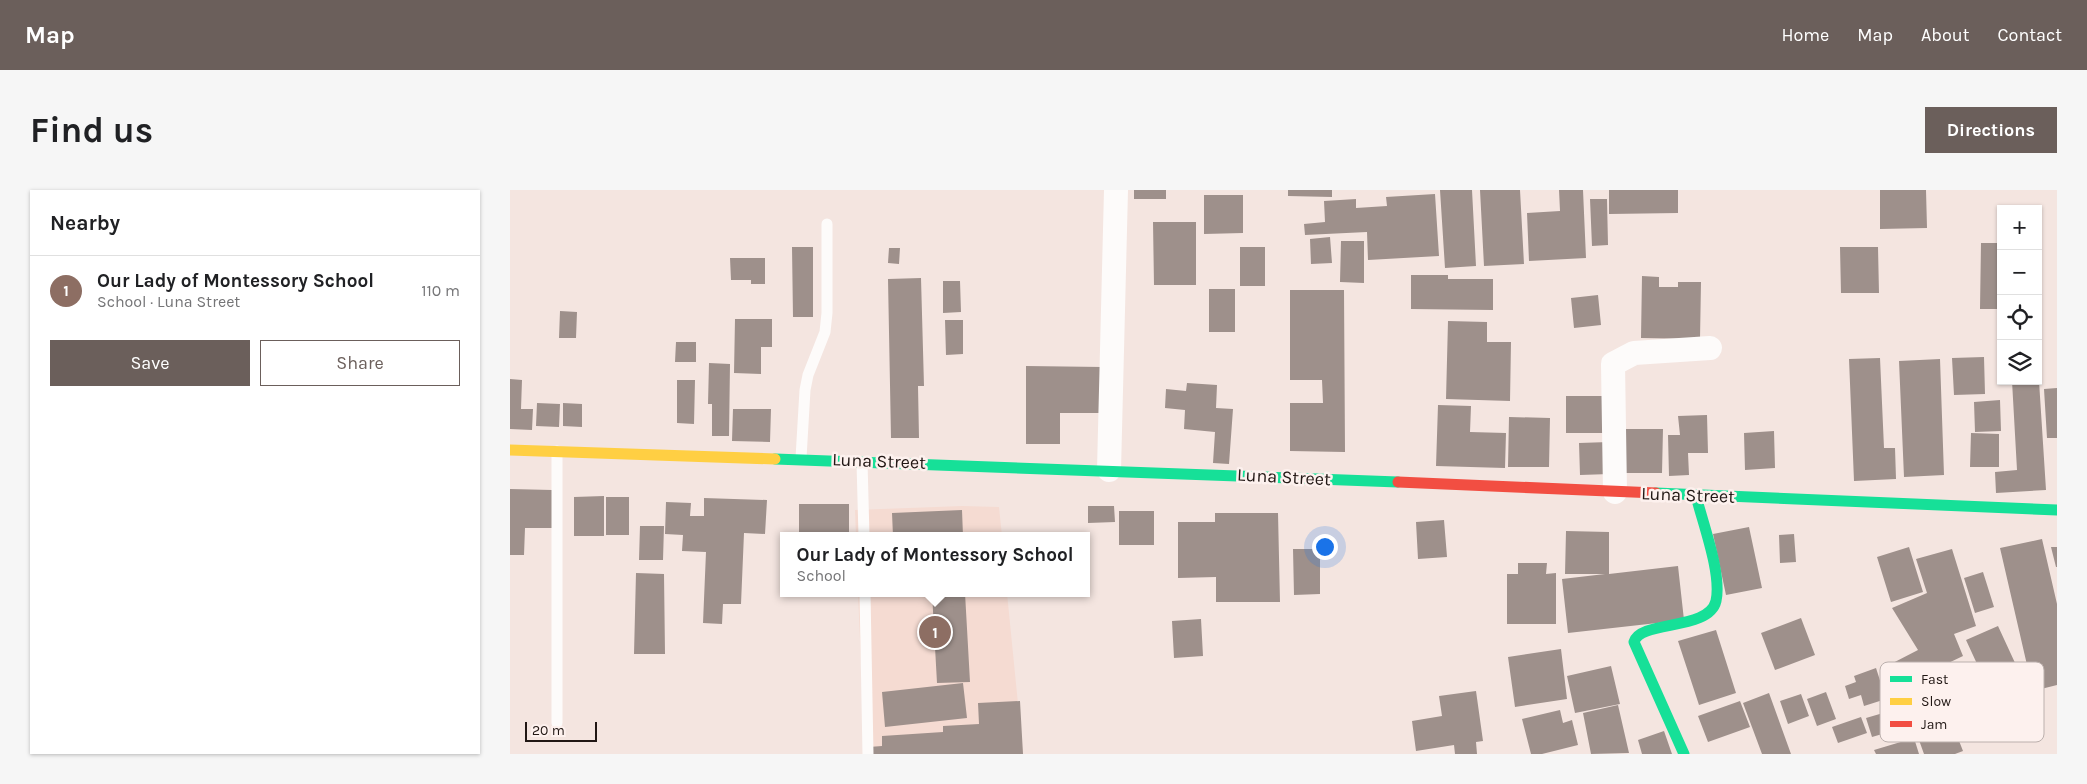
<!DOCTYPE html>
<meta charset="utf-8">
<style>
body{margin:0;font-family:Karla,sans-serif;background:#f6f6f6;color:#202124}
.controls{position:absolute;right:15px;top:15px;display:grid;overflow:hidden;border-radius:0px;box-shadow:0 1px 4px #0004}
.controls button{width:45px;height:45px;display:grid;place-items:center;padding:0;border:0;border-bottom:1px solid #e0e0e0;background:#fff;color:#202124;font:25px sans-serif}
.scale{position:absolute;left:15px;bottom:12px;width:72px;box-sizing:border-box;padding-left:5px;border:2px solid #211714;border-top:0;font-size:14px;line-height:18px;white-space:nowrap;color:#211714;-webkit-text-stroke:4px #fdf1ee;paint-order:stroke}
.you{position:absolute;left:814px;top:356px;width:18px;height:18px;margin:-12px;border:4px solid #fff;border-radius:50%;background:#1a73e8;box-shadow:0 0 0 8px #1a73e833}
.badge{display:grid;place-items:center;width:32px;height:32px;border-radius:50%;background:#6b5f5b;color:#fff;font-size:16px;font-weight:700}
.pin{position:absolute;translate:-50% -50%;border:2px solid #fff;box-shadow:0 1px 5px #0006}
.popup{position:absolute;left:270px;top:342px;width:310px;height:65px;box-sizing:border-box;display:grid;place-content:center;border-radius:0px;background:#fff;filter:drop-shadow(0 1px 4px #0005);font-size:16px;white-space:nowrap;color:#757577}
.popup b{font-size:19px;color:#202124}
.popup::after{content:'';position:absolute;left:50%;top:100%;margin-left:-10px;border:10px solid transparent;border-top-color:#fff}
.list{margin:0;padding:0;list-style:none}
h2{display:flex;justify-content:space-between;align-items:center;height:65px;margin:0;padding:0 20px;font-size:21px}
h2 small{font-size:16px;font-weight:400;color:#757577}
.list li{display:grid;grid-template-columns:32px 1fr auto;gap:15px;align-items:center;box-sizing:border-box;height:70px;padding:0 20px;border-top:1px solid #e0e0e0}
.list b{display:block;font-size:19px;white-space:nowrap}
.list p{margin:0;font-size:16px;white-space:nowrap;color:#757577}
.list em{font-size:16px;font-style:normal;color:#757577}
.actions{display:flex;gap:10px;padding:15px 20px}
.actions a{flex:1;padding:11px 0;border:1px solid #6b5f5b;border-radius:0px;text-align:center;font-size:18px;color:#6b5f5b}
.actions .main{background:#6b5f5b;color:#fff}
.icon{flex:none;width:28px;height:28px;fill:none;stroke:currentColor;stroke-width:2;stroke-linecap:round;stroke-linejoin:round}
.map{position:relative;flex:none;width:1547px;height:564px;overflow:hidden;border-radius:0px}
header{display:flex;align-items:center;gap:30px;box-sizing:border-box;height:70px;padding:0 25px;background:#6b5f5b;color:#fff}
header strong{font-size:24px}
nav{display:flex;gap:28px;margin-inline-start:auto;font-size:18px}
.intro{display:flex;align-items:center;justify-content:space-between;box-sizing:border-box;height:120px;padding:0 30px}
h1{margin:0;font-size:35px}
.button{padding:12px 22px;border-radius:0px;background:#6b5f5b;color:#fff;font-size:18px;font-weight:700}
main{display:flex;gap:30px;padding:0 30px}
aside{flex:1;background:#fff;border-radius:0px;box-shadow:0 1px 4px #0004}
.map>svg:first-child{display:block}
.built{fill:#f5dbd2}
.building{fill:#9e908b}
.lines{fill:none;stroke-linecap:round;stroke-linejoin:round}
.lane{stroke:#fdfbfa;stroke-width:11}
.street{stroke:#fdfbfa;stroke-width:24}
.fast{stroke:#16e098;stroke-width:11}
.slow{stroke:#ffcf43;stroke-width:11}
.jam{stroke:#f24e42;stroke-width:11}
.labels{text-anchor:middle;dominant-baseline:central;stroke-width:5;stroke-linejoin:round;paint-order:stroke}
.street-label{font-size:18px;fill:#211714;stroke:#fdf1ee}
.key{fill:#fdf1ee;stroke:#bbb0ad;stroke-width:1}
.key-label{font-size:14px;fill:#211714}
</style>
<header>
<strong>Map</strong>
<nav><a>Home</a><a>Map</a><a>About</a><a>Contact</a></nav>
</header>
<div class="intro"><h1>Find us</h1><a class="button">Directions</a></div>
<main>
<aside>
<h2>Nearby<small></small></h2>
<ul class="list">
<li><span class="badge" style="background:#8d6e63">1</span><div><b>Our Lady of Montessory School</b><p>School · Luna Street</p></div><em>110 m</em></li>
</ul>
<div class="actions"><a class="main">Save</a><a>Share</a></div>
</aside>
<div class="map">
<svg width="1547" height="564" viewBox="0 0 1547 564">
<rect width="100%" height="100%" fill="#f4e5e0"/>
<path class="built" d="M452,316L489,317L492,346H346L345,320Z
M348,403H497L513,564H355Z"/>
<path class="building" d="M624,0H656V9H624Z
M778,0H822V7L778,6Z
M930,0H962L966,76L935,78Z
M970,0H1010L1014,74L974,76Z
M1049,0H1073L1076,68L1019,71L1017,23L1050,21Z
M1099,0H1168V23L1099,24Z
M1370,0H1416L1417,38L1370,39Z
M925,4L929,66L858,70L857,42L795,45L794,34L815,32L814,11L846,9V18L877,16L876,7Z
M694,5H733V43L694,44Z
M1080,9H1097L1098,55L1082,56Z
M643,32H686V95H644Z
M820,47L822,73L801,74L800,49Z
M831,51H854V93L830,92Z
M1471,53H1491V119H1470Z
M282,57H303V127H283Z
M730,57H755V96H730Z
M1330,57H1368L1369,103H1331Z
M379,58H390L389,74L378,73Z
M220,68H255V94H241V90H221Z
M901,85H938V89H983V120L901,119Z
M1132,86L1149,87V97H1168V92H1191L1190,149L1131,148Z
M411,88L414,196H408L409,248H381L378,89Z
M433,91H450L451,122L433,123Z
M699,99H725V142H699Z
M780,100H834L835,262L780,261V213H813L812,190H780Z
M1088,105L1091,135L1064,138L1061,108Z
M50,121L67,122L66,148H49Z
M225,129H262V157H251V184L224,183Z
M435,130H453V164L436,165Z
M938,131L977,132V152H1001L1000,211L936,209Z
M166,152H186V172H165Z
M1474,167L1475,204L1444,205L1442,168Z
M1370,168L1374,258H1385L1386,289L1344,291L1339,169Z
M1430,169L1434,285L1394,287L1389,171Z
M199,173L220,174L219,246H202V214H198Z
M516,176L593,177L592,223H550V254H516Z
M0,189L12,190L11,219H23L22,240L0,239Z
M167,190H185L184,234L167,233Z
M1502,191H1529L1536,300L1486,303L1485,282L1507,280Z
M677,193L707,195L706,218L723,219L719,274L703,273L705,242L674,239L675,220L655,218L656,199L676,201Z
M1547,198V248H1537L1534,199Z
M1056,206H1098L1097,243H1056Z
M1490,210L1491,241L1465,242L1464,212Z
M27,213L50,214L49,237L26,236Z
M53,213L72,214V237L53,236Z
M928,215L961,216L960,242L996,243L995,278L926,276Z
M223,219H261L260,252L222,251Z
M1197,225L1198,263H1178L1179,285L1159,286L1158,245H1170L1168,226Z
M999,227L1040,228L1039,277H998Z
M1115,239H1153L1152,283H1114Z
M1264,241L1265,278L1235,280L1234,243Z
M1461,243L1489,244V277H1460Z
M1099,252L1100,284L1070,285L1069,253Z
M0,299L42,300V338H15L14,365H0Z
M94,306V346H64V307Z
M96,307H119V345H96Z
M194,308L257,310L255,344L234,343L231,414H213L212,434L193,433L196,362L172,361L173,345L155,344L156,312L181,313L180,326H194Z
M289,314H339V346H289Z
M578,316H604L605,332L578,333Z
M452,320L453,346H383L382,323Z
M609,321H644V355H609Z
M705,323H768L770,412H706V387L668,388V332H705Z
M934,330L937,367L908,369L906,332Z
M130,336H154L153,370H129Z
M1239,337L1252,398L1216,405L1203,344Z
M1056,341L1099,342V384L1168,376L1174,430L1058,443L1052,389L1095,384H1055Z
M1284,344L1286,372L1270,373L1269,345Z
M1532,349L1547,414V495L1523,501L1490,358Z
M1399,357L1413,402L1381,412L1367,367Z
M1541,357H1547V377H1546Z
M783,359H810V404L784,405Z
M1442,359L1466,436L1444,444L1453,466L1388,497L1377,476L1408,460L1382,418L1417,403L1406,369Z
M1008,373H1037L1036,384L1046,383V434H997V384H1008Z
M1473,382L1484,417L1465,423L1454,388Z
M126,383L154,384L155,464H124Z
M422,403H455L460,492L427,493Z
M1291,428L1305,465L1265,480L1251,443Z
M691,429L693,466L664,468L662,431Z
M1488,436L1506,475L1474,489L1456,450Z
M1206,440L1226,503L1189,515L1168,451Z
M1051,459L1057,509L1005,517L998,467Z
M1464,474L1473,498L1443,509L1434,486Z
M1101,476L1110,514L1065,523L1057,486Z
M1366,478L1376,509L1354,516L1351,505L1339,509L1335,496L1346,492L1344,486Z
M453,493L457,528L375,537L372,502Z
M1410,495L1417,519L1385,528L1378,505Z
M966,501L973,551L966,552L967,564H945L944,555L906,561L902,531L932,526L929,506Z
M1316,502L1326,529L1307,536L1297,509Z
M1259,503L1281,564H1252L1233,513Z
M1291,504L1299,526L1278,534L1270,511Z
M510,511L513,564H360L359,557L372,556V546L433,542V536L469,534L468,513Z
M1230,511L1240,537L1198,552L1188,526Z
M1468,512L1474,529L1455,535L1450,518Z
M1108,515L1119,563L1081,564L1073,523Z
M1050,520L1053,533L1062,530L1068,555L1032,564H1021L1012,529Z
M1380,521L1386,540L1362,547L1356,528Z
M1351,527L1357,543L1328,553L1322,537Z
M1426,531L1430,543L1444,538L1453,561L1445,564H1414L1405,539Z
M1154,541L1162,564H1132L1128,550Z
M1404,548L1409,564H1366L1364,560Z"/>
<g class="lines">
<path class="lane" d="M291,268L295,200L298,185L315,142L317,123V34
M352,272L354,346
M355,403L358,564
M47,533V261"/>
<path class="street" d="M599,280L606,0
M1105,302L1103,174L1124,163L1200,158"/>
<path class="fast" d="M265,269L888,292
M1146,303L1547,320
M1174,564L1124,452C1130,430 1199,441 1206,411C1212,384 1193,334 1186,306"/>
<path class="slow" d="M0,260L265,269"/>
<path class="jam" d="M888,292L1146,303"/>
</g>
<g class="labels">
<g class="street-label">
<text transform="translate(369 271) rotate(2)">Luna Street</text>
<text transform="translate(774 287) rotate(3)">Luna Street</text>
<text transform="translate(1178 305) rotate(2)">Luna Street</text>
</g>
</g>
<rect x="1370" y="472" width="164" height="80" rx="8" class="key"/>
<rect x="1380" y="486" width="22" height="6" fill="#16e098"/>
<rect x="1380" y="508" width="22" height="7" fill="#ffcf43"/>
<rect x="1380" y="531" width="22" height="6" fill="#f24e42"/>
<g class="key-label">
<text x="1411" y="494">Fast</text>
<text x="1411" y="516">Slow</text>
<text x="1411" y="539">Jam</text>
</g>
</svg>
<div class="controls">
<button>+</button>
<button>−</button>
<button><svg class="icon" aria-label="locate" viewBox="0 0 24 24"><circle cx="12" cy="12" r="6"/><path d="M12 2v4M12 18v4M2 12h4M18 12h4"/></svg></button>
<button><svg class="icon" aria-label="layers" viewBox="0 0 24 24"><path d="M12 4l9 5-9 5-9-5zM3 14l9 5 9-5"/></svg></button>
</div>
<div class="scale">20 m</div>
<div class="you"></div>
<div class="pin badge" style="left:425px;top:442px;background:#8d6e63">1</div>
<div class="popup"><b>Our Lady of Montessory School</b>School</div>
</div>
</main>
